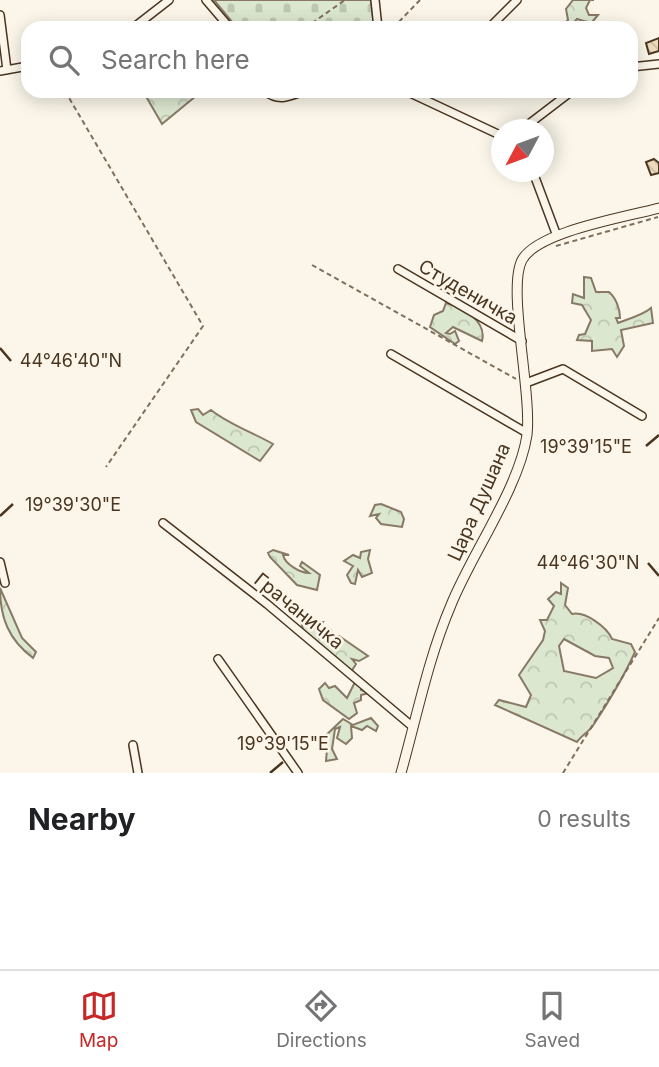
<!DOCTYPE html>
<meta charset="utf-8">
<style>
body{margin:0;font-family:Inter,sans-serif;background:#f6f6f6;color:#202124}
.compass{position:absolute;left:491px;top:119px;width:63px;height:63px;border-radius:50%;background:#fff;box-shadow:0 4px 18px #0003;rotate:229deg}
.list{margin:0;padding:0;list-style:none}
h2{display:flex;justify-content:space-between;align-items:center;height:91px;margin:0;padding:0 28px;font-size:30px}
h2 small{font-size:23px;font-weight:400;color:#757577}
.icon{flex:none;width:38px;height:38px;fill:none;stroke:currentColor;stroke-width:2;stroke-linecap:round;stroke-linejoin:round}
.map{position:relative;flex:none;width:659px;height:773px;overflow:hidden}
.search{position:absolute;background:#fff;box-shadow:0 4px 18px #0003;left:21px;right:21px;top:21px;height:77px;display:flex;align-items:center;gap:18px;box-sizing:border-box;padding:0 24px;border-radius:21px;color:#757577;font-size:26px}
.sheet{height:196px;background:#fff}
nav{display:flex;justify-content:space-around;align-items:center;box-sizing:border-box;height:98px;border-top:2px solid #e0e0e0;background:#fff;font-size:19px;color:#757577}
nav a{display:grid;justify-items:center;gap:4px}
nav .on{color:#c62828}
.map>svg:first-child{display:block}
.forest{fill:url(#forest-crowns);stroke:#887966;stroke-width:2;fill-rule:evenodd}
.cemetery{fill:url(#cemetery-stones);stroke:#887966;stroke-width:2}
.building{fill:url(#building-back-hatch);stroke:#4a3520;stroke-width:2}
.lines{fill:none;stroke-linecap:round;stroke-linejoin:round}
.minor-casing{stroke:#4a3520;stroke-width:10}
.tertiary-casing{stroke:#4a3520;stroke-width:11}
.path{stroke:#7f6f5c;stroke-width:2;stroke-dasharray:5 3.5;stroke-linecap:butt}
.minor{stroke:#fbf6e9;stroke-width:7}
.tertiary{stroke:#fbf6e9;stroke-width:9}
.ticks{fill:none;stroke:#4a3520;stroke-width:2.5}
.labels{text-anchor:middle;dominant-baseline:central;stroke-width:5;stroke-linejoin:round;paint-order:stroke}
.street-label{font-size:19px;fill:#4a3520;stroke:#fbf6e9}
.ticks-label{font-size:18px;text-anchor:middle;fill:#4a3520;stroke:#fbf6e9;stroke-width:5;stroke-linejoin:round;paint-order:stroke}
</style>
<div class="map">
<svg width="659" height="773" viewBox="0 0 659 773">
<defs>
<pattern id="forest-crowns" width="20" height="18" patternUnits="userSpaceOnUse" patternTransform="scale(1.75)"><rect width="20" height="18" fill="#dce7d0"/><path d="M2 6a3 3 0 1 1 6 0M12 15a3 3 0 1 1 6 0" fill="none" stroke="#bec7b2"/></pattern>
<pattern id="cemetery-stones" width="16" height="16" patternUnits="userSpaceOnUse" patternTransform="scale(1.75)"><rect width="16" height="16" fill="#dce7d0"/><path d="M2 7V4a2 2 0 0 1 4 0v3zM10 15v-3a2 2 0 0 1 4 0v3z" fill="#bec7b2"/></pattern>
<pattern id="building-back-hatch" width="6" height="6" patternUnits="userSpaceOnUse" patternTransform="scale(1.75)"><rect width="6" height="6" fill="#ecdcbc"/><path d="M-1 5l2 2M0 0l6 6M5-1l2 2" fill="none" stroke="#ccbda1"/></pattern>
</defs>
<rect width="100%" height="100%" fill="#fbf6e9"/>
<path class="forest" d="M573,0H594H590L586,8L589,15H598L593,21L596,28H588L587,22L577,19L569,28H560L568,20L566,9Z
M148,91H202L162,124L144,93Z
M584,277L591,278L596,292H609C616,298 620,309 620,318H616L618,323C628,319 643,315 651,308L653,323L621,330L624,346L617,357L612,349L592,351V341L577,340L579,335L585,334L591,320L582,305L572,303L573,294L584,298Z
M446,303C464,307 487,322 482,341L453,327L446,333L450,334L455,331L459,341L455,344L430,327L434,315L443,311Z
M198,409L203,415L211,410C230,425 252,432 273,444L260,461L196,422L191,410Z
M381,504L401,512L404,519L402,527L381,524L376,518L379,514L370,516L375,505Z
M273,550L289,555H283C285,564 300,573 309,573L300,566L302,562L320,575L317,590L297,585L270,557L268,553Z
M370,550L368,559L372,573L362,577L358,570L355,584L351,583L347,575L353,566L344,561L353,555L360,558L361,552Z
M561,583L568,588L565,605L572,614C585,611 607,627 612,639L631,644L635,652C624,676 606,706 592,727C588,732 581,736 577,742L495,705L499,700L526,707L531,695L519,675L543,640L545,631L540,620H547L554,606L548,599L556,592L561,594ZM564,639L595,656L609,658L613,668L596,678L564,671L559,646Z
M0,588L22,638L36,652L33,658C9,640 0,618 0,588Z
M307,616L308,623L323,622L320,627L331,630L332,636H339L368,656L359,661L352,659L356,664L351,672L303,630L301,621Z
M355,682L362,686L361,690L369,693L361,695V700L354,703L357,713L349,719L323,700L319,689L325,683L329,688L335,686L347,698Z
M371,718L378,726L376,731L367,726L362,730L351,726L352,738L346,744L337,738L340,727L335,729L332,749L337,759L326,761L327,749L322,739L343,719L353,725Z"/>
<path class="cemetery" d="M214,0H371L374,28H285L279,25L237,28Z"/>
<path class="building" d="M659,38V51L649,54L646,43Z
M654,159L659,163V173L651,175L646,162Z"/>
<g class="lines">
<g class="minor-casing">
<path id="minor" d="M206,0L230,28
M375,0L378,28
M0,15L7,70
M133,28L169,0
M489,28L517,0
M631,67L659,64
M0,71L28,66
M265,91C278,102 289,97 304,91
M406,91L502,136
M521,130L572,91
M533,172L557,236
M398,269L522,341
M391,354L527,433
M526,383L563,369L642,416
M163,523L267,604L413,727
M0,562L5,583
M218,659L298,773
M133,745L138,773"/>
</g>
<g class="tertiary-casing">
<path id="tertiary" d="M401,773C417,716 428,659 451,605C472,553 519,488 527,435C532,393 507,288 522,260C538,231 627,217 659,208"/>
</g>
<path class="path" d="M305,28L345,0
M393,28L420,0
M65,91L203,326L106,467
M556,246L658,217
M312,265L516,379
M563,773L659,618"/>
<use href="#minor" class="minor"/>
<use href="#tertiary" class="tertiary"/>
</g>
<path class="ticks" d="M0,348L11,361M646,446L659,435M0,516L13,504M648,563L659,576M270,773L283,762"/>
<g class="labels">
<g class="street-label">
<text transform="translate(468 292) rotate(30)">Студеничка</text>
<text transform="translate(479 502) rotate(-66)">Цара Душана</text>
<text transform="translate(299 611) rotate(39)">Грачаничка</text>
</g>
</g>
<g class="ticks-label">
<text x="71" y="367">44°46'40"N</text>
<text x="586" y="453">19°39'15"E</text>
<text x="73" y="511">19°39'30"E</text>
<text x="588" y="569">44°46'30"N</text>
<text x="283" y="750">19°39'15"E</text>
</g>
</svg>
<svg class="compass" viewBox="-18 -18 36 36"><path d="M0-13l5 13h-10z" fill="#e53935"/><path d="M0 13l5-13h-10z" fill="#757577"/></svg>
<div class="search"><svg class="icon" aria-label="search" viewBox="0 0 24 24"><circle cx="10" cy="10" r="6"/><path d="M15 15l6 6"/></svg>Search here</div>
</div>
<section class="sheet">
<h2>Nearby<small>0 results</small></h2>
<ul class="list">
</ul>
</section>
<nav>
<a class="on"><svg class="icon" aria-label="map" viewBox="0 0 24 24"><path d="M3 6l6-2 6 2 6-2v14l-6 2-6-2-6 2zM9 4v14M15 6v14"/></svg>Map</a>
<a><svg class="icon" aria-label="directions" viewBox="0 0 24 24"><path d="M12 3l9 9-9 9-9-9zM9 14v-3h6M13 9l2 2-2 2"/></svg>Directions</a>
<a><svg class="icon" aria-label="saved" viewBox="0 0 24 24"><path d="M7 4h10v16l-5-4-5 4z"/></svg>Saved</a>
</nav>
